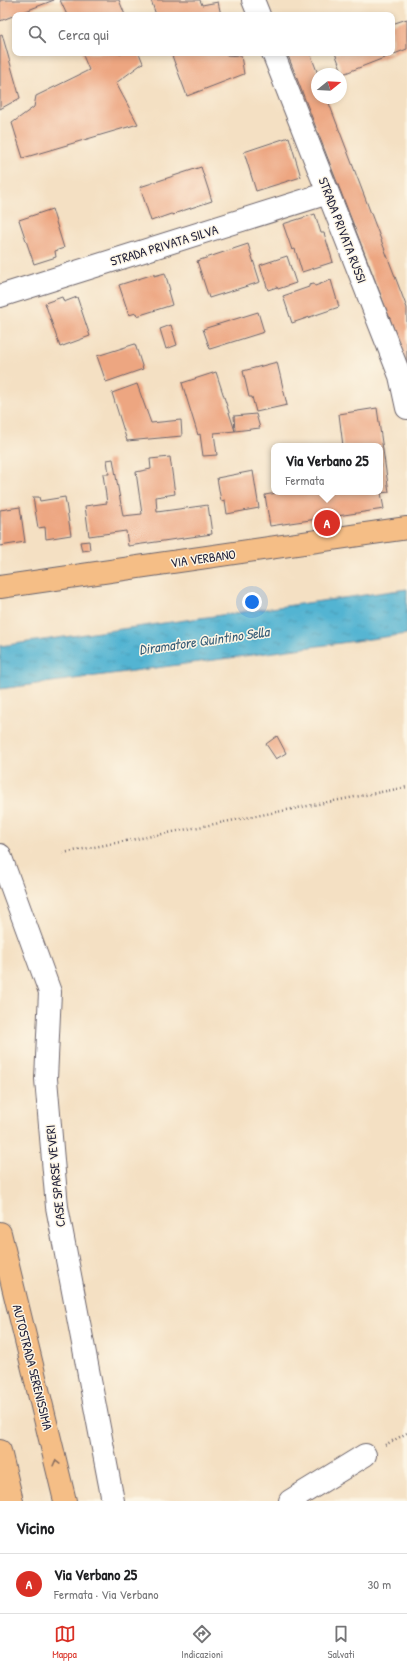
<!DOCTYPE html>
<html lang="it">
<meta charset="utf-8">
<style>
body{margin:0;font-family:"Patrick Hand",sans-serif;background:#f6f6f6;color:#202124}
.compass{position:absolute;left:311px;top:68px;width:36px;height:36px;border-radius:50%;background:#fff;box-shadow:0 2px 6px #0003;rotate:72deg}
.you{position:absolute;left:252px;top:602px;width:14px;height:14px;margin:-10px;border:3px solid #fff;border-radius:50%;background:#1a73e8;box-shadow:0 0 0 6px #1a73e833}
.badge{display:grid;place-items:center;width:26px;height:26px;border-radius:50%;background:#d93025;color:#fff;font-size:13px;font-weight:700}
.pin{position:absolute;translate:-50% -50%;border:2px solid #fff;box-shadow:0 1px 4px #0006}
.popup{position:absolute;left:271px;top:443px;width:112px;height:52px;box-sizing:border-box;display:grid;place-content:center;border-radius:8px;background:#fff;filter:drop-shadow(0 1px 3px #0005);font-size:13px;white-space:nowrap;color:#757577}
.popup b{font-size:15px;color:#202124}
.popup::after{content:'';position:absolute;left:50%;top:100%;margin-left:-8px;border:8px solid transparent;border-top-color:#fff}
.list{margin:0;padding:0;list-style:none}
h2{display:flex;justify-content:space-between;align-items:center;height:52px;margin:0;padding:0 16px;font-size:17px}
h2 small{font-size:13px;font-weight:400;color:#757577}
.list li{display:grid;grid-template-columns:26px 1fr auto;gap:12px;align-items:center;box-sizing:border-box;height:60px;padding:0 16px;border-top:1px solid #e0e0e0}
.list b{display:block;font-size:15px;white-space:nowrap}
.list p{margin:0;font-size:13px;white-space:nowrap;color:#757577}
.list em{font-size:13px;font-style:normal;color:#757577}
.icon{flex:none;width:22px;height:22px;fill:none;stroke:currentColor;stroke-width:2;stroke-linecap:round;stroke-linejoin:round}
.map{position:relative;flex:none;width:407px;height:1501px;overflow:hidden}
.search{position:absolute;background:#fff;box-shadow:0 2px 6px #0003;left:12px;right:12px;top:12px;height:44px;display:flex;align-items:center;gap:10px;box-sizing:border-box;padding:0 14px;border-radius:8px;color:#757577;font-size:15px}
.sheet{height:112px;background:#fff}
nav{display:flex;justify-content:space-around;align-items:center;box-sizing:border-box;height:56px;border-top:1px solid #e0e0e0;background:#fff;font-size:11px;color:#757577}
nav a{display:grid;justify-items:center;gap:2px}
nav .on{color:#d93025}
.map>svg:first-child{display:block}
.water{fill:url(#water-ripples);stroke:#3a6b86}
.building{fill:#eda681}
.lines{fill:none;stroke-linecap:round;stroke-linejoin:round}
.minor-casing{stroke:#6c646b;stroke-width:24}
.primary-casing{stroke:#6c646b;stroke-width:24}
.motorway-casing{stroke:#6c646b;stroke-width:24}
.path{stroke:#6c646b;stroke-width:2.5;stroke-dasharray:1 3;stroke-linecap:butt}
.minor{stroke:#fff;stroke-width:22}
.primary{stroke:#f5be86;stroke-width:22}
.motorway{stroke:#f5be86;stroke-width:22}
.oneway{stroke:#8c7060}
.labels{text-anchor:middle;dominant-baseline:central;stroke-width:3;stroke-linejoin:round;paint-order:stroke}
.street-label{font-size:13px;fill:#22223b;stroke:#fcf5e5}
.water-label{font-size:14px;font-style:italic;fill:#365c77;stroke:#fcf5e5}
</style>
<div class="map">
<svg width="407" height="1501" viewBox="0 0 407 1501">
<defs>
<pattern id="water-ripples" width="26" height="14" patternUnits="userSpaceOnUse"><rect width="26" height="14" fill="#53b4d2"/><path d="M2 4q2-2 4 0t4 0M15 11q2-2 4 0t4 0" fill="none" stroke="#4492ac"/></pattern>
</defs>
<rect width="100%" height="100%" fill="#fcf5e5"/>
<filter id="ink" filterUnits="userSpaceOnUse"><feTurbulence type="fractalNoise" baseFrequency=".025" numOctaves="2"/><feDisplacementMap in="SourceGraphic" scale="8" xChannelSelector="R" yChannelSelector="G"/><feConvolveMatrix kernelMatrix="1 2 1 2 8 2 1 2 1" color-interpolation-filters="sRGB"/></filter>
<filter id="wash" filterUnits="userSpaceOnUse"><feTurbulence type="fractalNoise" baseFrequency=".012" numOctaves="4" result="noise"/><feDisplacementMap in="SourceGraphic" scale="16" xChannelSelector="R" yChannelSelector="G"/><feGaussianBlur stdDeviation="0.9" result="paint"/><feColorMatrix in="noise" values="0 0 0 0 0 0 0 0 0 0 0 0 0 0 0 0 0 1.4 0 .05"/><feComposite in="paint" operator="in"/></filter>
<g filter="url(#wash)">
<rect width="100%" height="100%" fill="#f4e0c3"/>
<path class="water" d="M407,589V634L0,689V646Z"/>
<g id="blocks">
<path class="building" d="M0,0H54L0,21Z
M60,0H119L125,15H67Z
M151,0H200L202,5L218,2L221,15H156Z
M407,19V49L343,74L335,53H392V24Z
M2,34L20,98L0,109V35Z
M82,53H139L143,63L116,83L138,124L23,158L12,123L34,107L36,96L89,70Z
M171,53H225L227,55L241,56L244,74L187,96Z
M287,53H310L318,74H317V98H327L407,308V366L392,324Z
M289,137L301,177L256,191L244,152Z
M201,167L212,201L176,213L174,215L171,214L151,221L140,187Z
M52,209L64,248L55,251L56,257L34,264L19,220Z
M315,214L321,233H324L333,262L302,272L295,249L292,250L283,224Z
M248,244L260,282L209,298L197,261Z
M287,256L296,283L278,289L277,287L268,290L260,265Z
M165,273L170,290L168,291L172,305L137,316L136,313L129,315L119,285L154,274V276Z
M331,280L339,307L292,323L283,296L309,287V285L314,284L315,286Z
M62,297L64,302L77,297L90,336L60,347L45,303Z
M258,312L264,332L210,349L203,329Z
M171,325L177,345L166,349L160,329Z
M135,344L143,369L106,382L97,356Z
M277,362L287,405L256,412L252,397H249L243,371Z
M216,372L235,431L214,433L217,455L203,456L200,434L198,435L182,383Z
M137,384L151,423L181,420L182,436L127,441L112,393Z
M377,408L389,492L381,493L384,509L270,526L265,495L282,492H380V446H343L339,414Z
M256,414L260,428L235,431L234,416Z
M170,457L175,494L156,497L157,512L208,505L212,534L128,546L126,531L89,536L85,506L107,503L103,474H109L107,460L113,459L123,516L142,514L136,472L151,469L150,459Z
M253,471L259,508L227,514L225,500L221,501L217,478Z
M33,497H39L40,501L65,497L71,535L46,539L45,527L38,528Z
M20,507L25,542L0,546V510Z
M89,541L90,550L82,551L80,542Z
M277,736L286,753L276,759L266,744Z"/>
</g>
</g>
<g filter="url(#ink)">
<use href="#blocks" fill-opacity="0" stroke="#6c646b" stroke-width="1"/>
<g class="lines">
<g class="minor-casing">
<path id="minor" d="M253,0L259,15
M273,53L400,376L407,408
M0,296L328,193
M0,855L50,992L46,1079L57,1207L113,1501
M290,1501L365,1455"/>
</g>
<g class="primary-casing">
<path id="primary" d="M0,587L407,528"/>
</g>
<g class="motorway-casing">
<path id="motorway" d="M0,1233L65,1501
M0,1451L12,1501"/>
</g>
<path class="path" d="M63,853L407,787
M385,1445L407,1433"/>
<use href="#minor" class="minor"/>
<use href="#primary" class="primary"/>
<use href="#motorway" class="motorway"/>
</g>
<defs><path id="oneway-chevron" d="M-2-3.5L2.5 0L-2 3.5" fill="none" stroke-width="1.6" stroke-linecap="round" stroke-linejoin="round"/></defs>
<use class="oneway" href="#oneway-chevron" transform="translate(56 1463) rotate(-104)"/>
</g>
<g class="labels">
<g class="street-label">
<text transform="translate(343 230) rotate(69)">STRADA PRIVATA RUSSI</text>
<text transform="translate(164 245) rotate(-17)">STRADA PRIVATA SILVA</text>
<text transform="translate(203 558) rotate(-8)">VIA VERBANO</text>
<text transform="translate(55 1176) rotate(-96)">CASE SPARSE VEVERI</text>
<text transform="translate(33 1367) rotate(76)">AUTOSTRADA SERENISSIMA</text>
</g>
<g class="water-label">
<text transform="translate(204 640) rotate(-8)">Diramatore Quintino Sella</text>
</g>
</g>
</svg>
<svg class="compass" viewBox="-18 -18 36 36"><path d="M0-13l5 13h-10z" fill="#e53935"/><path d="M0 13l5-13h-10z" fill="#757577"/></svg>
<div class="you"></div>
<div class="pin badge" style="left:327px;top:523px">A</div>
<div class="popup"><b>Via Verbano 25</b>Fermata</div>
<div class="search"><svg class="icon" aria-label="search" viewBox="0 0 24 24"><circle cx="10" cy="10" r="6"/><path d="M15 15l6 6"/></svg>Cerca qui</div>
</div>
<section class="sheet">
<h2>Vicino<small></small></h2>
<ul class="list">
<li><span class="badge">A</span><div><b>Via Verbano 25</b><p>Fermata · Via Verbano</p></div><em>30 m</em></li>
</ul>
</section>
<nav>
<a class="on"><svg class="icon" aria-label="map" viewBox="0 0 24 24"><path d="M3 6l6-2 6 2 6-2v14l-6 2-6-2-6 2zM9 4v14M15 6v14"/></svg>Mappa</a>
<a><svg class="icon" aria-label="directions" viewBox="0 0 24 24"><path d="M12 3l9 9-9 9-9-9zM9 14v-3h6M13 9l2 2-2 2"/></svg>Indicazioni</a>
<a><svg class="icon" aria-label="saved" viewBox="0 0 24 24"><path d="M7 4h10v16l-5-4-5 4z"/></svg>Salvati</a>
</nav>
